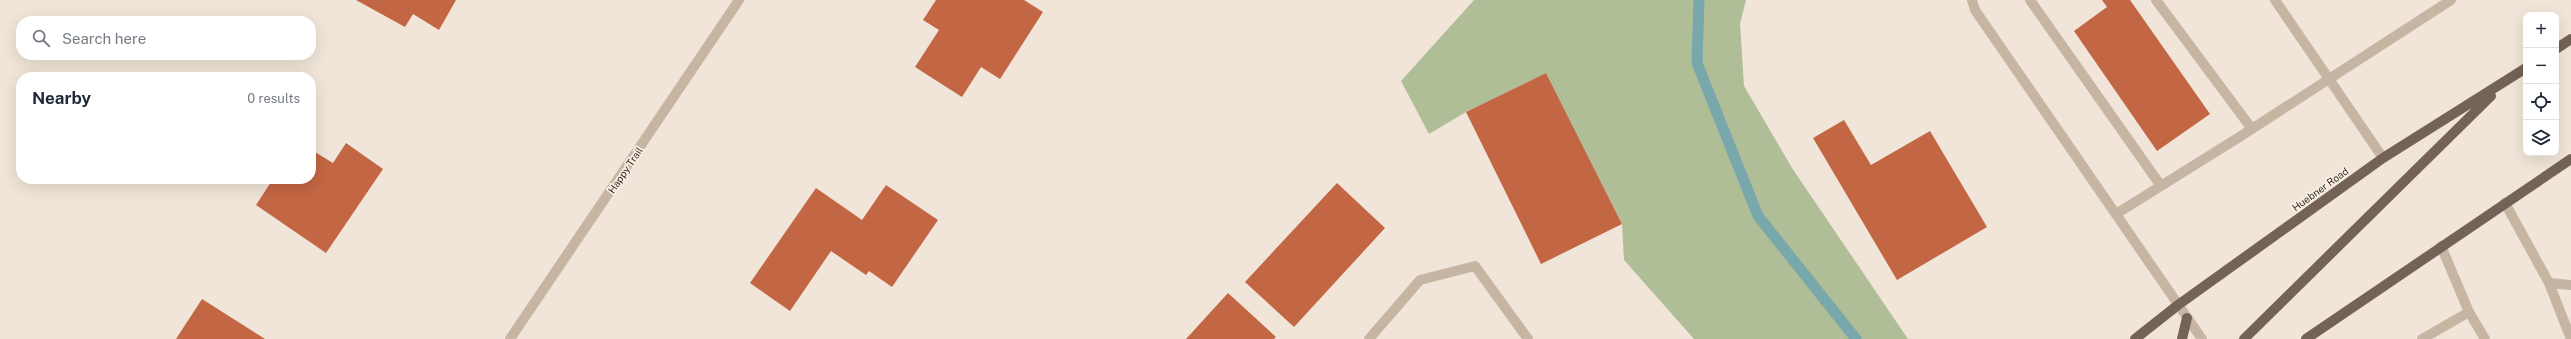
<!DOCTYPE html>
<meta charset="utf-8">
<style>
body{margin:0;font-family:"Public Sans",sans-serif;background:#f2f2f3;color:#1f2937}
.controls{position:absolute;right:12px;top:12px;display:grid;overflow:hidden;border-radius:8px;box-shadow:0 4px 16px #0002}
.controls button{width:36px;height:36px;display:grid;place-items:center;padding:0;border:0;border-bottom:1px solid #e0e1e3;background:#fff;color:#1f2937;font:20px sans-serif}
.list{margin:0;padding:0;list-style:none}
h2{display:flex;justify-content:space-between;align-items:center;height:52px;margin:0;padding:0 16px;font-size:17px}
h2 small{font-size:13px;font-weight:400;color:#747a83}
.icon{flex:none;width:22px;height:22px;fill:none;stroke:currentColor;stroke-width:2;stroke-linecap:round;stroke-linejoin:round}
.map{position:relative;flex:none;width:2571px;height:339px;overflow:hidden}
.search{position:absolute;background:#fff;box-shadow:0 4px 16px #0002;left:16px;top:16px;width:300px;height:44px;display:flex;align-items:center;gap:10px;box-sizing:border-box;padding:0 14px;border-radius:16px;color:#747a83;font-size:15px}
.panel{position:absolute;background:#fff;box-shadow:0 4px 16px #0002;left:16px;top:72px;width:300px;height:112px;border-radius:16px}
.map>svg:first-child{display:block}
.green{fill:#b0be98}
.lines{fill:none;stroke-linecap:round;stroke-linejoin:round}
.stream{stroke:#78a8ac;stroke-width:11}
.building{fill:#c36643}
.service{stroke:#c7b5a4;stroke-width:10}
.minor{stroke:#c7b5a4;stroke-width:10}
.primary{stroke:#756257;stroke-width:10}
.labels{text-anchor:middle;dominant-baseline:central;stroke-width:3.5;stroke-linejoin:round;paint-order:stroke}
.street-label{font-size:10px;fill:#332a26;stroke:#f8efe3}
</style>
<div class="map">
<svg width="2571" height="339" viewBox="0 0 2571 339">
<rect width="100%" height="100%" fill="#f0e5d8"/>
<path class="green" d="M1474,0H1746L1740,24L1744,86L1792,168L1908,339H1694L1624,260L1622,224L1546,73L1466,112L1429,134L1401,81Z"/>
<g class="lines">
<path class="stream" d="M1699,0L1697,63L1758,216L1856,339"/>
</g>
<path class="building" d="M356,0H456L439,30L413,14L405,27Z
M936,0H1024L1043,12L1000,79L981,67L962,97L915,67L939,30L923,20Z
M2102,0H2130L2210,114L2157,151L2074,31L2107,7Z
M1546,73L1622,224L1541,264L1466,112Z
M1844,120L1871,165L1930,131L1987,227L1897,280L1813,138Z
M346,143L383,169L326,253L256,205L273,179H311V157L315,152L333,163Z
M1337,183L1385,228L1294,327L1245,282Z
M886,185L938,220L892,287L869,271L866,275L831,251L790,311L750,283L816,188L862,220Z
M1228,293L1276,337L1274,339H1186Z
M202,299L265,339H176Z"/>
<g class="lines">
<path class="service" d="M2030,0L2161,186
M2156,0L2252,129
M2275,0L2383,158
M2505,203L2549,283L2571,285
M2116,214L2241,136L2451,0
M2441,246L2469,312L2485,339
M2549,283L2571,339
M1369,339L1420,280L1475,266L1528,339
M2422,339L2469,312"/>
<path class="minor" d="M1972,0L1975,10L2202,339
M510,339L739,0"/>
<path class="primary" d="M2556,49L2571,39
M2135,339L2178,305L2383,158L2526,68
M2182,339L2187,318
M2244,339L2491,96
M2306,339L2571,159"/>
</g>
<g class="labels">
<g class="street-label">
<text transform="translate(625 170) rotate(-56)">Happy Trail</text>
<text transform="translate(2320 189) rotate(-36)">Huebner Road</text>
</g>
</g>
</svg>
<div class="controls">
<button>+</button>
<button>−</button>
<button><svg class="icon" aria-label="locate" viewBox="0 0 24 24"><circle cx="12" cy="12" r="6"/><path d="M12 2v4M12 18v4M2 12h4M18 12h4"/></svg></button>
<button><svg class="icon" aria-label="layers" viewBox="0 0 24 24"><path d="M12 4l9 5-9 5-9-5zM3 14l9 5 9-5"/></svg></button>
</div>
<div class="search"><svg class="icon" aria-label="search" viewBox="0 0 24 24"><circle cx="10" cy="10" r="6"/><path d="M15 15l6 6"/></svg>Search here</div>
<section class="panel">
<h2>Nearby<small>0 results</small></h2>
<ul class="list">
</ul>
</section>
</div>
